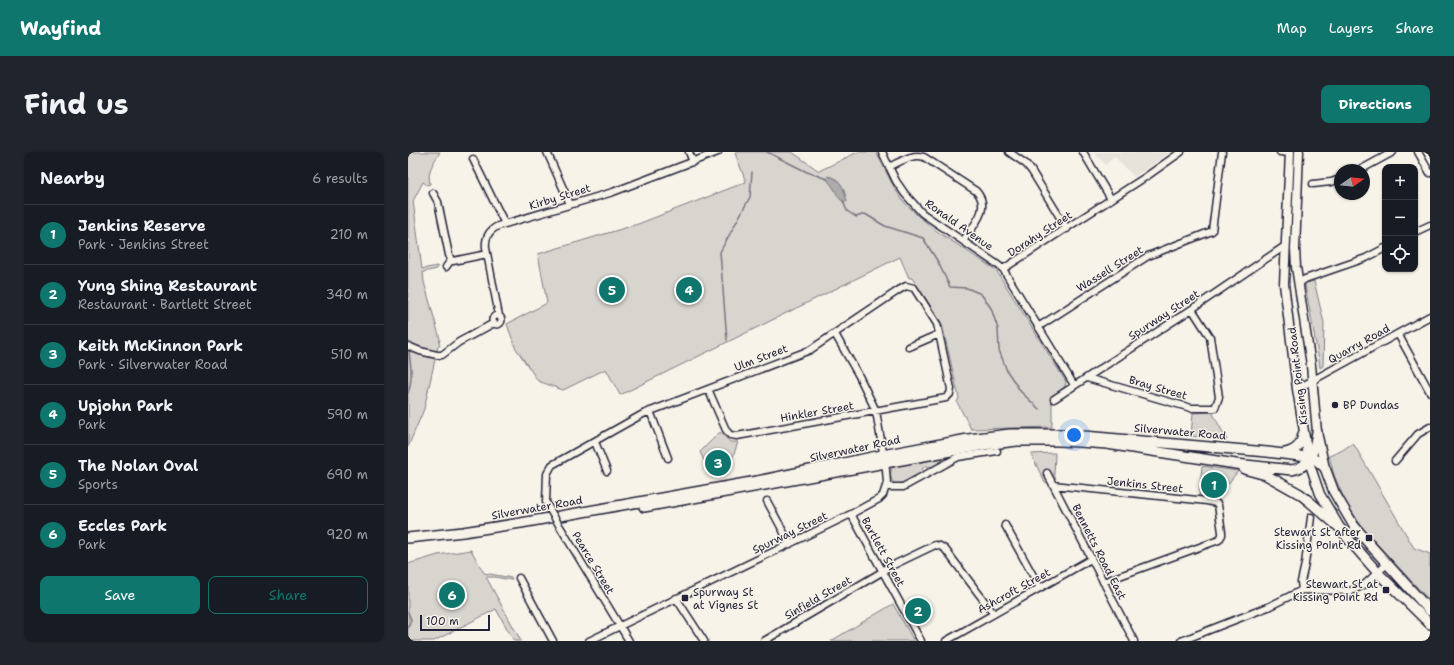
<!DOCTYPE html>
<meta charset="utf-8">
<style>
body{margin:0;font-family:"Shantell Sans",sans-serif;background:#20242c;color:#f1f3f6}
.controls{position:absolute;right:12px;top:12px;display:grid;overflow:hidden;border-radius:8px;box-shadow:0 1px 3px #0004}
.controls button{width:36px;height:36px;display:grid;place-items:center;padding:0;border:0;border-bottom:1px solid #363941;background:#171b24;color:#f1f3f6;font:20px sans-serif}
.compass{position:absolute;left:926px;top:12px;width:36px;height:36px;border-radius:50%;background:#171b24;box-shadow:0 1px 3px #0004;rotate:76deg}
.scale{position:absolute;left:12px;bottom:10px;width:70px;box-sizing:border-box;padding-left:4px;border:2px solid #22223b;border-top:0;font-size:11px;line-height:14px;white-space:nowrap;color:#22223b;-webkit-text-stroke:3px #f7f3e8;paint-order:stroke}
.you{position:absolute;left:666px;top:283px;width:14px;height:14px;margin:-10px;border:3px solid #fff;border-radius:50%;background:#1a73e8;box-shadow:0 0 0 6px #1a73e833}
.badge{display:grid;place-items:center;width:26px;height:26px;border-radius:50%;background:#0f766e;color:#fff;font-size:13px;font-weight:700}
.pin{position:absolute;translate:-50% -50%;border:2px solid #fff;box-shadow:0 1px 4px #0006}
.list{margin:0;padding:0;list-style:none}
h2{display:flex;justify-content:space-between;align-items:center;height:52px;margin:0;padding:0 16px;font-size:17px}
h2 small{font-size:13px;font-weight:400;color:#9ea1a6}
.list li{display:grid;grid-template-columns:26px 1fr auto;gap:12px;align-items:center;box-sizing:border-box;height:60px;padding:0 16px;border-top:1px solid #363941}
.list b{display:block;font-size:15px;white-space:nowrap}
.list p{margin:0;font-size:13px;white-space:nowrap;color:#9ea1a6}
.list em{font-size:13px;font-style:normal;color:#9ea1a6}
.actions{display:flex;gap:8px;padding:12px 16px}
.actions a{flex:1;padding:9px 0;border:1px solid #0f766e;border-radius:8px;text-align:center;font-size:14px;color:#0f766e}
.actions .main{background:#0f766e;color:#fff}
.icon{flex:none;width:22px;height:22px;fill:none;stroke:currentColor;stroke-width:2;stroke-linecap:round;stroke-linejoin:round}
.map{position:relative;flex:none;width:1022px;height:489px;overflow:hidden;border-radius:8px}
header{display:flex;align-items:center;gap:24px;box-sizing:border-box;height:56px;padding:0 20px;background:#0f766e;color:#fff}
header strong{font-size:19px}
nav{display:flex;gap:22px;margin-inline-start:auto;font-size:14px}
.intro{display:flex;align-items:center;justify-content:space-between;box-sizing:border-box;height:96px;padding:0 24px}
h1{margin:0;font-size:28px}
.button{padding:10px 18px;border-radius:8px;background:#0f766e;color:#fff;font-size:14px;font-weight:700}
main{display:flex;gap:24px;padding:0 24px}
aside{flex:1;background:#171b24;border-radius:8px;box-shadow:0 1px 3px #0004}
.map>svg:first-child{display:block}
.built{fill:#e7e3db}
.green{fill:#d8d5cf;stroke:#7d7c85}
.water{fill:#aeabad;stroke:#76747f}
.lines{fill:none;stroke-linecap:round;stroke-linejoin:round}
.stream{stroke:#76747f;stroke-width:1.5}
.minor-casing{stroke:#22223b;stroke-width:9}
.major-casing{stroke:#22223b;stroke-width:11}
.highway-casing{stroke:#22223b;stroke-width:12}
.minor{stroke:#f7f3e8;stroke-width:6}
.major{stroke:#f7f3e8;stroke-width:8}
.highway{stroke:#f7f3e8;stroke-width:9}
.minor-bridge-casing{stroke:#22223b;stroke-width:9;stroke-linecap:butt}
.minor-bridge{stroke:#f7f3e8;stroke-width:6}
.poi-dot{fill:#22223b;stroke:#f7f3e8;stroke-width:1.5}
.labels{text-anchor:middle;dominant-baseline:central;stroke-width:3;stroke-linejoin:round;paint-order:stroke}
.street-label{font-size:11px;fill:#22223b;stroke:#f7f3e8}
.poi-label{font-size:11px;fill:#22223b;stroke:#f7f3e8;text-anchor:start}
</style>
<header>
<strong>Wayfind</strong>
<nav><a>Map</a><a>Layers</a><a>Share</a></nav>
</header>
<div class="intro"><h1>Find us</h1><a class="button">Directions</a></div>
<main>
<aside>
<h2>Nearby<small>6 results</small></h2>
<ul class="list">
<li><span class="badge">1</span><div><b>Jenkins Reserve</b><p>Park · Jenkins Street</p></div><em>210 m</em></li>
<li><span class="badge">2</span><div><b>Yung Shing Restaurant</b><p>Restaurant · Bartlett Street</p></div><em>340 m</em></li>
<li><span class="badge">3</span><div><b>Keith McKinnon Park</b><p>Park · Silverwater Road</p></div><em>510 m</em></li>
<li><span class="badge">4</span><div><b>Upjohn Park</b><p>Park</p></div><em>590 m</em></li>
<li><span class="badge">5</span><div><b>The Nolan Oval</b><p>Sports</p></div><em>690 m</em></li>
<li><span class="badge">6</span><div><b>Eccles Park</b><p>Park</p></div><em>920 m</em></li>
</ul>
<div class="actions"><a class="main">Save</a><a>Share</a></div>
</aside>
<div class="map">
<svg width="1022" height="489" viewBox="0 0 1022 489">
<rect width="100%" height="100%" fill="#f7f3e8"/>
<filter id="ink" filterUnits="userSpaceOnUse"><feTurbulence type="fractalNoise" baseFrequency=".025" numOctaves="2"/><feDisplacementMap in="SourceGraphic" scale="8" xChannelSelector="R" yChannelSelector="G"/><feConvolveMatrix kernelMatrix="1 2 1 2 8 2 1 2 1" color-interpolation-filters="sRGB"/></filter>
<g filter="url(#ink)">
<path class="built" d="M687,0H763L726,25L706,4L698,13L686,1Z"/>
<path class="green" d="M0,0H32C25,12 19,18 22,32L19,33L15,30L5,49L14,117L29,114V117L15,120L16,130L32,187L31,191L32,194H30L16,257L0,295Z
M329,0H384L411,19L450,0H468L487,37L495,49L509,63L530,80L588,118L658,230L657,234L644,246V275L563,277L549,250L551,246L534,172L504,126H501L492,105L212,243L198,217L155,238L130,229L107,195L99,172L139,151L130,102L230,72L338,30L327,1Z
M906,129L916,171L915,214L912,216L911,208L897,133L898,131Z
M804,260L819,288L783,284L785,261Z
M312,280L322,290H330L319,322L304,325L292,300Z
M945,291L1006,396L1022,402V449L956,378L938,351L926,323L921,304L933,299Z
M647,301L646,323L648,326L637,331L623,302Z
M540,305V307L527,315L516,314C512,326 499,331 487,332C482,328 481,320 485,315Z
M794,314L830,319L809,346L791,345Z
M63,398L76,421L104,426L103,428L87,425H78L113,489H106L88,457L26,489H0V412L30,403Z
M485,452L506,489H423Z"/>
<path class="water" d="M420,24C434,27 436,37 439,50C430,49 430,43 426,37C424,33 420,29 418,26Z"/>
<g class="lines">
<path class="stream" d="M359,0L399,20L419,27
M435,49L439,59L448,65L457,62L477,74L515,86L530,110L542,135L559,136L573,142L583,156L590,177L591,198L599,219L613,240L631,257
M319,188L312,100L342,45L344,20
M0,196C3,210 5,228 0,241
M0,460L3,468L0,476"/>
<g class="minor-casing">
<path id="minor" d="M139,0L162,52
M281,0L285,10
M474,0L488,29L497,42L514,61L590,113L595,117L666,233
M601,0L618,12L623,18L659,77
M675,0L703,47
M872,0L882,1
M1010,0L1022,21
M65,7L97,72
M481,15C492,10 504,1 516,5L568,39C584,56 565,74 555,89
M952,18L985,0
M905,32L923,30L932,27
M25,41L30,50L41,103L43,108L45,109L79,102
M1007,80L1022,73
M38,115L43,108
M595,117L739,24L773,0
M891,135L893,130L897,127L958,106L977,96
M84.5 168a4.5 4.5 0 1 1 9 0a4.5 4.5 0 1 1-9 0Z
M91,164L78,96C77,86 80,79 90,74L205,40L310,0
M630,175L740,104L804,79L814,0
M990,182L1022,240
M0,194L12,199L29,203H34L51,190L86,171
M501,195L531,182
M679,226L783,256H807L811,245L802,185L784,157
M889,237L1022,164
M646,247L784,157L877,94
M242,259L260,306
M187,290L199,319
M987,309L1010,282L1022,275
M639,321L726,489
M645,333L799,349L808,351L810,353L814,380V383L811,388L695,430
M478,335H495L550,305L589,299
M359,349L382,392
M142,358L138,350L139,322L144,313L235,262L402,198L491,138L498,134L506,136L529,172L543,237L542,242L538,246L329,284L322,283L318,278L300,237
M443,362L513,489
M597,373L632,436
M154,378L221,489
M111,426L145,489
M894,438L893,430L897,412L903,365
M268,446L296,489
M181,489L443,362L471,347L475,343L479,331L478,318L468,259L451,224L427,182
M356,489L472,421L477,417L527,393L532,394L537,397L586,462
M538,489L683,407
M773,489L860,455L894,438L943,439L956,433L979,412"/>
</g>
<g class="major-casing">
<path id="major" d="M882,0L876,132L889,237L901,310L912,342L930,372
M891,0L887,97L888,115L903,213L909,280L917,316"/>
</g>
<g class="highway-casing">
<path id="highway" d="M877,301C889,298 893,293 895,282
M836,317L858,323L892,342L902,350L932,376L942,389L970,421L1022,472
M236,355L576,293L609,289H651L671,290L699,292L828,312L884,318C905,314 906,297 909,280
M0,386L55,380L113,371L349,329L469,304L560,287L602,282H653L859,300L900,305L908,308L917,316L926,340L946,374L964,395L1022,459"/>
</g>
<use href="#minor" class="minor"/>
<use href="#major" class="major"/>
<use href="#highway" class="highway"/>
<g class="minor-bridge-casing">
<path id="minor-bridge" d="M142,358L154,378"/>
</g>
<use href="#minor-bridge" class="minor-bridge"/>
</g>
</g>
<g class="poi-dot">
<circle cx="927" cy="253" r="4"/>
<rect x="957" y="382" width="8" height="8" rx="2"/>
<rect x="974" y="434" width="8" height="8" rx="2"/>
<rect x="273" y="442" width="8" height="8" rx="2"/>
</g>
<g class="labels">
<g class="street-label">
<text transform="translate(152 45) rotate(-17)">Kirby Street</text>
<text transform="translate(551 73) rotate(35)">Ronald Avenue</text>
<text transform="translate(632 82) rotate(-33)">Dorahy Street</text>
<text transform="translate(702 117) rotate(-32)">Wassell Street</text>
<text transform="translate(756 163) rotate(-33)">Spurway Street</text>
<text transform="translate(951 192) rotate(-29)">Quarry Road</text>
<text transform="translate(353 206) rotate(-21)">Ulm Street</text>
<text transform="translate(890 224) rotate(-97)">Kissing Point Road</text>
<text transform="translate(750 236) rotate(16)">Bray Street</text>
<text transform="translate(409 260) rotate(-10)">Hinkler Street</text>
<text transform="translate(772 280) rotate(5)">Silverwater Road</text>
<text transform="translate(447 297) rotate(-12)">Silverwater Road</text>
<text transform="translate(737 333) rotate(6)">Jenkins Street</text>
<text transform="translate(129 356) rotate(-10)">Silverwater Road</text>
<text transform="translate(382 381) rotate(-26)">Spurway Street</text>
<text transform="translate(475 400) rotate(61)">Bartlett Street</text>
<text transform="translate(691 400) rotate(63)">Bennetts Road East</text>
<text transform="translate(185 411) rotate(59)">Pearce Street</text>
<text transform="translate(606 439) rotate(-29)">Ashcroft Street</text>
<text transform="translate(410 446) rotate(-30)">Sinfield Street</text>
</g>
<g class="poi-label">
<text x="935" y="253">BP Dundas</text>
<text x="953" y="380" text-anchor="end">Stewart St after<tspan x="953" dy="13">Kissing Point Rd</tspan></text>
<text x="970" y="432" text-anchor="end">Stewart St at<tspan x="970" dy="13">Kissing Point Rd</tspan></text>
<text x="285" y="440">Spurway St<tspan x="285" dy="13">at Vignes St</tspan></text>
</g>
</g>
</svg>
<div class="controls">
<button>+</button>
<button>−</button>
<button><svg class="icon" aria-label="locate" viewBox="0 0 24 24"><circle cx="12" cy="12" r="6"/><path d="M12 2v4M12 18v4M2 12h4M18 12h4"/></svg></button>
</div>
<svg class="compass" viewBox="-18 -18 36 36"><path d="M0-13l5 13h-10z" fill="#e53935"/><path d="M0 13l5-13h-10z" fill="#9ea1a6"/></svg>
<div class="scale">100 m</div>
<div class="you"></div>
<div class="pin badge" style="left:806px;top:333px">1</div>
<div class="pin badge" style="left:510px;top:459px">2</div>
<div class="pin badge" style="left:310px;top:311px">3</div>
<div class="pin badge" style="left:281px;top:138px">4</div>
<div class="pin badge" style="left:204px;top:138px">5</div>
<div class="pin badge" style="left:44px;top:443px">6</div>
</div>
</main>
